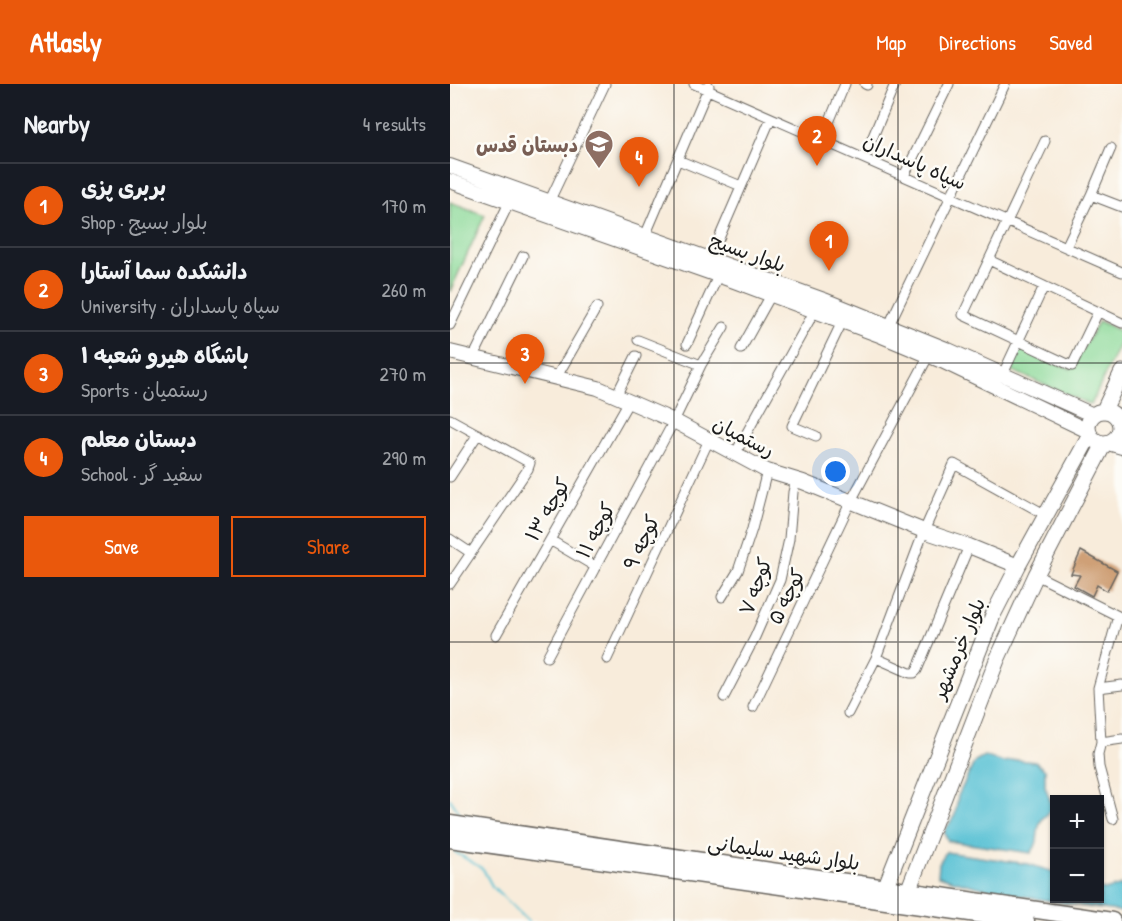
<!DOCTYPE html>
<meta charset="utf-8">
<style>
body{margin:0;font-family:"Patrick Hand","Playpen Sans Arabic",sans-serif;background:#20242c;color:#f1f3f6}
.controls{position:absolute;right:18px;bottom:18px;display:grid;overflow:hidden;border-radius:0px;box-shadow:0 2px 4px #0004}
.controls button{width:54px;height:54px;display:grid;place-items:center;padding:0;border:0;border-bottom:2px solid #363941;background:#171b24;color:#f1f3f6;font:30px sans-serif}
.you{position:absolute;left:386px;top:388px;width:21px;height:21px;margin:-15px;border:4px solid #fff;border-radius:50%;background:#1a73e8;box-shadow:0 0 0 9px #1a73e833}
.badge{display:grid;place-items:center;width:39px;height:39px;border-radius:50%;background:#ea580c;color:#fff;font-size:20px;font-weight:700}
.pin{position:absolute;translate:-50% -50px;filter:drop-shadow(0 2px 3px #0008)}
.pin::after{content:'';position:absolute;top:32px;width:21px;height:18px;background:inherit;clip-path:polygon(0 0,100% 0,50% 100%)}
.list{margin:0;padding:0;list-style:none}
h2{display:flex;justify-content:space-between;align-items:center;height:78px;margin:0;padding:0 24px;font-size:26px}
h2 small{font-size:20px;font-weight:400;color:#9ea1a6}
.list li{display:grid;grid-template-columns:39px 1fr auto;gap:18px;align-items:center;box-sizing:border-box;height:84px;padding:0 24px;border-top:2px solid #363941}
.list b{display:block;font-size:22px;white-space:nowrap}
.list p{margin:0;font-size:20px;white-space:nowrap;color:#9ea1a6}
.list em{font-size:20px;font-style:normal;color:#9ea1a6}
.actions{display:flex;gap:12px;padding:18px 24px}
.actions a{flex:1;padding:14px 0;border:2px solid #ea580c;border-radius:0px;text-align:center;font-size:21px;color:#ea580c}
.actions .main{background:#ea580c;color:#fff}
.map{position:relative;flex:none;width:672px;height:837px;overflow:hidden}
header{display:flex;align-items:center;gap:36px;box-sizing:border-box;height:84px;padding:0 30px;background:#ea580c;color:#fff}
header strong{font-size:28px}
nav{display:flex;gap:33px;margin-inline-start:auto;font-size:21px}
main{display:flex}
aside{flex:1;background:#171b24}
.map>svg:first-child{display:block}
.green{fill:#89d896;stroke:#527a59;stroke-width:1.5}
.water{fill:#58c1d4;stroke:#3a6e78;stroke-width:1.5}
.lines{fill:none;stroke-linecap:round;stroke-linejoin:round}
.stream{stroke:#58c1d4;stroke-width:2}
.building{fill:#cfa077}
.street-casing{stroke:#69655f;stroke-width:11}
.secondary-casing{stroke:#69655f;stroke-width:16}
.primary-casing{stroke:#69655f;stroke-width:17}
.highway-casing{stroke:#69655f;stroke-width:19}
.street{stroke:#fff;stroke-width:9}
.secondary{stroke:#fff;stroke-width:14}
.primary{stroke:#fff;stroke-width:15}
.highway{stroke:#fff;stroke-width:16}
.grid{fill:none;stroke:#1c1c1c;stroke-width:1.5;stroke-opacity:0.55}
.labels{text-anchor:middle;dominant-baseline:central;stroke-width:5;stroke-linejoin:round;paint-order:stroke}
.education-label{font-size:20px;font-weight:bold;fill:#785e54;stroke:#fdfcf7;text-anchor:end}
.street-label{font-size:20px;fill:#1c1c1c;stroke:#fdfcf7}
</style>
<header>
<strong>Atlasly</strong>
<nav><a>Map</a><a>Directions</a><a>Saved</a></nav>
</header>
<main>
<aside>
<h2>Nearby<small>4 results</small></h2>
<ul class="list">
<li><span class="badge">1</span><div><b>بربری پزی</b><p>Shop · بلوار بسیج</p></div><em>170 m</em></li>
<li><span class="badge">2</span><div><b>دانشکده سما آستارا</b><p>University · سپاه پاسداران</p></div><em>260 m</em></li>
<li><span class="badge">3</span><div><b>باشگاه هیرو شعبه ۱</b><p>Sports · رستمیان</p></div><em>270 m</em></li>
<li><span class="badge">4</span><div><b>دبستان معلم</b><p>School · سفید گر</p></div><em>290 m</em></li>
</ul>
<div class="actions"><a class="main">Save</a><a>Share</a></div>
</aside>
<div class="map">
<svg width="672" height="837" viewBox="0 0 672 837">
<rect width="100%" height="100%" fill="#fdfcf7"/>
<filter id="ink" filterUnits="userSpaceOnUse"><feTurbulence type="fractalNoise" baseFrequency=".0167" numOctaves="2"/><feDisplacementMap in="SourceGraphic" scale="12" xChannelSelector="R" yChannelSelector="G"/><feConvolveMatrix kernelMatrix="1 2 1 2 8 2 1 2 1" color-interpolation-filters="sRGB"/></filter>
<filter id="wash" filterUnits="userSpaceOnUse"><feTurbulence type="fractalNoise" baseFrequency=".008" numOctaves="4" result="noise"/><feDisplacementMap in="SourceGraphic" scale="24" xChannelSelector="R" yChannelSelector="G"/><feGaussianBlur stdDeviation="1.35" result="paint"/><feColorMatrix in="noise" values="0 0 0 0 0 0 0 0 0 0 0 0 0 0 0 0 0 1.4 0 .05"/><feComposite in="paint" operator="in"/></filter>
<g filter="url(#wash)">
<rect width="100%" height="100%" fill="#f8ecdb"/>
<path class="green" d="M0,118L35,131L0,208Z
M649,237L672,248V254L641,321L558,285L570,264L621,285Z"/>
<path class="water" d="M534,672L553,678L567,676L585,678L595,686V702L603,724C600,728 595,732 592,735C584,747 592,756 581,769L498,757L494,748L505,731L508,712L525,677Z
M496,768L578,780L604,788V814H650V805L655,806L672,801V828C611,818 548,811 488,792L489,779Z"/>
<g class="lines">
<path class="stream" d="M0,715L11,731
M5,768L33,785L42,802L78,837"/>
</g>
<g id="blocks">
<path class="building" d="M631,467L667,487L657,507L647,501L642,512L624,502L630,491L621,490Z"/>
</g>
</g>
<g filter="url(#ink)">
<use href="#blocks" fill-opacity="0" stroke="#69655f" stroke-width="1.5"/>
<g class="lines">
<g class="street-casing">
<path id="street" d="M244,0L672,188
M415,0L417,1
M372,55L395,0
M595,57L513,231L622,282L648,228
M414,74L445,0
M228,76L291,102
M454,92L499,0
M641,111L661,64
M99,118L155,0
M195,152L259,2
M616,163L641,111L672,123
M260,175L321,34
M539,176L672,239
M0,241L59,119
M439,241L555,0
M188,256L251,281
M237,260L268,192
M291,265L321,211
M23,274L73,172
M553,290L594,202
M106,294L147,223
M166,312L186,272
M0,335L80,379L78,385L0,500
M366,352L342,342L392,238
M285,370L364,228
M0,393L28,350
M0,455L21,469
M100,456L146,483
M586,491L672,534
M272,513L288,487L302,445L317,387
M46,551L179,317
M97,573L224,337L251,281L274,243
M426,574L460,589H464L467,586L519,462
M157,575L259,356
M648,604L672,601
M274,613L305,553L330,496L339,455L343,408L346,396
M303,623L401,417L479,271
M398,629L426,574L474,447L504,380L596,431
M651,658L672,655
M663,735L649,683L648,670L651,658L648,604L668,532"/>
</g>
<g class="secondary-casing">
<path id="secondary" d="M0,82L374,216L496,265L643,331
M0,97L284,197L432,252L492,277L638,347
M0,268L148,304L224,337L317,387L353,398L474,447L519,462L568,482
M670,339L672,340
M658,359L672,363"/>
</g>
<g class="primary-casing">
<path id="primary" d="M654,326L672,288
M638 343a16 16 0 1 1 32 0a16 16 0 1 1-32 0Z
M435,804L543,531L568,482L640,351
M458,807L547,576L586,491L654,360"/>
</g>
<g class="highway-casing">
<path id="highway" d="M0,740L662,837
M0,755L576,837"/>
</g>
<use href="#street" class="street"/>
<use href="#secondary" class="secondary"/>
<use href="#primary" class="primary"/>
<use href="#highway" class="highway"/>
</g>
</g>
<path class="grid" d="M224,0V837M448,0V837M0,279H672M0,558H672"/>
<defs>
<g id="school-pin" transform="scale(1.5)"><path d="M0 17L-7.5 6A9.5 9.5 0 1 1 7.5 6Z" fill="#8d6e63" stroke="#fdfcf7"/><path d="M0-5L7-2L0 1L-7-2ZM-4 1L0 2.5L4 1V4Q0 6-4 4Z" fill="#fff"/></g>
</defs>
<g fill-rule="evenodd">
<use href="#school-pin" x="149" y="60"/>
</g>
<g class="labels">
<g class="education-label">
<text x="128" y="60">دبستان قدس</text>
</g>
<g class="street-label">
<text transform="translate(465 77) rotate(24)">سپاه پاسداران</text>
<text transform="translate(298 168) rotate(20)">بلوار بسیج</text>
<text transform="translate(294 352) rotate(27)">رستمیان</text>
<text transform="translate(97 425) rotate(-60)">کوچه ۱۳</text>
<text transform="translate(145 446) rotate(-62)">کوچه ۱۱</text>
<text transform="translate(191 458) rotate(-65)">کوچه ۹</text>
<text transform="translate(305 502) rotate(-70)">کوچه ۷</text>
<text transform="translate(336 512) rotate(-64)">کوچه ۵</text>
<text transform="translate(508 564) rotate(-67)">بلوار خرمشهر</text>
<text transform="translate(334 768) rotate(8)">بلوار شهید سلیمانی</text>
</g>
</g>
</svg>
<div class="controls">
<button>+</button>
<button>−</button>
</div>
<div class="you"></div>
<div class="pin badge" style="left:379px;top:187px">1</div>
<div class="pin badge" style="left:367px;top:82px">2</div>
<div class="pin badge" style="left:75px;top:300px">3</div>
<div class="pin badge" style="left:189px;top:103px">4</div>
</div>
</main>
